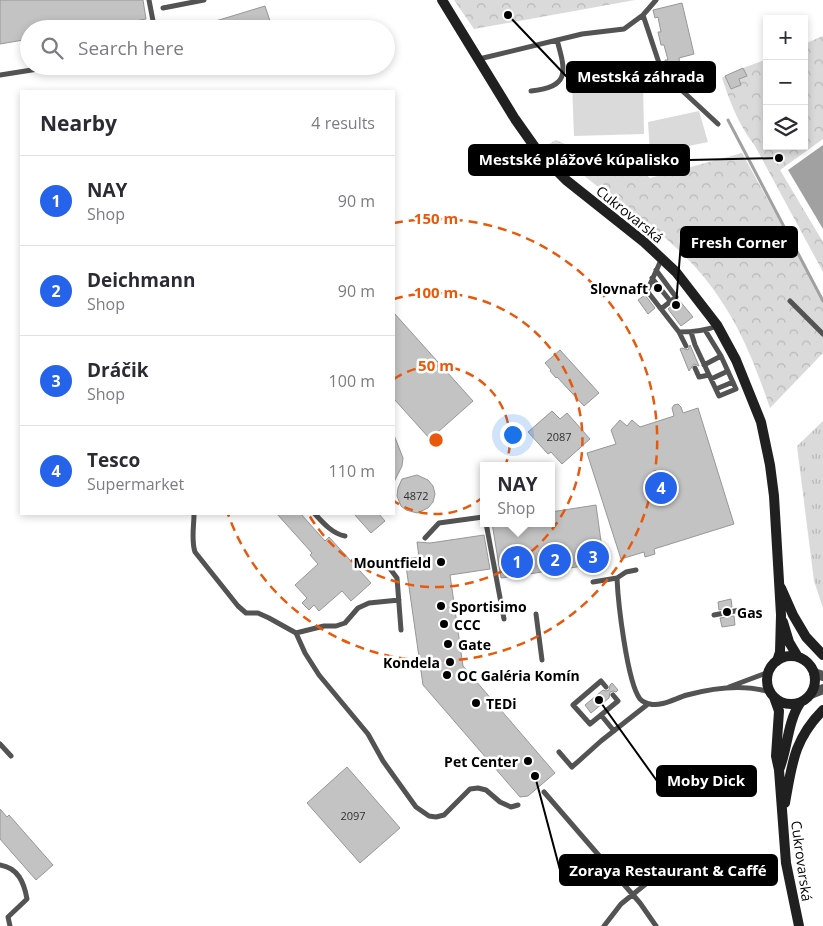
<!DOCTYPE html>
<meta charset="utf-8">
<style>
body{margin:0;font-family:"Open Sans",sans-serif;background:#f7f7f7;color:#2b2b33}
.controls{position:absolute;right:15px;top:15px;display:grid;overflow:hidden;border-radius:0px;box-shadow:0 2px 8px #0003}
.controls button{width:45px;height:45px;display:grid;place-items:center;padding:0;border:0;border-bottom:1px solid #e1e1e2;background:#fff;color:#2b2b33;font:25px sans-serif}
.you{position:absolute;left:512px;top:434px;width:18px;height:18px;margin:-12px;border:4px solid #fff;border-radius:50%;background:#1a73e8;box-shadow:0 0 0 8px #1a73e833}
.badge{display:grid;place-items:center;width:32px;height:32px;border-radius:50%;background:#2563eb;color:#fff;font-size:16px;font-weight:700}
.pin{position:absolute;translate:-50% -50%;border:2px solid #fff;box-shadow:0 1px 5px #0006}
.popup{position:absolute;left:480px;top:462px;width:75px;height:65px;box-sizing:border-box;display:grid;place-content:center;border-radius:0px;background:#fff;filter:drop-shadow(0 1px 4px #0005);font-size:16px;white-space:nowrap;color:#7c7c81}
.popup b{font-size:19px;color:#2b2b33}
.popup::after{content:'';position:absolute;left:50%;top:100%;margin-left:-10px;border:10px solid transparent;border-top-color:#fff}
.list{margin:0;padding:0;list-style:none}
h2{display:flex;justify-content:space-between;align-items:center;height:65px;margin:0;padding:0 20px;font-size:21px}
h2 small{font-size:16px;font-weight:400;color:#7c7c81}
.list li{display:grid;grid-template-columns:32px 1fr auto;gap:15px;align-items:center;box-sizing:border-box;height:90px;padding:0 20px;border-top:1px solid #e1e1e2}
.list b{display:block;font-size:19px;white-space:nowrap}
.list p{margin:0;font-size:16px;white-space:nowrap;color:#7c7c81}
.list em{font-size:16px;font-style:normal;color:#7c7c81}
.icon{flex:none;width:28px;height:28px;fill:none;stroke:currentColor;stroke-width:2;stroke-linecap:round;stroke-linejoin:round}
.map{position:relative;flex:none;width:823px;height:926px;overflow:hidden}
.search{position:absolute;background:#fff;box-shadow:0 2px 8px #0003;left:20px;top:20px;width:375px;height:55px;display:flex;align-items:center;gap:12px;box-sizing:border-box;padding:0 18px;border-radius:28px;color:#7c7c81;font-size:19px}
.panel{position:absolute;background:#fff;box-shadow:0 2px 8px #0003;left:20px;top:90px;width:375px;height:425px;border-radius:0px}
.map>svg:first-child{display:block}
.grass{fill:url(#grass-tufts)}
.park{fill:url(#park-crowns)}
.garden{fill:#dadada}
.water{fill:#a1a1a1}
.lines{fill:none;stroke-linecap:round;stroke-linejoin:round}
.stream{stroke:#a1a1a1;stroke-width:3}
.building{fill:#c3c3c3;stroke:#979797}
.lane{stroke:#535353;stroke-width:5}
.street{stroke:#535353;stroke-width:10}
.secondary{stroke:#202020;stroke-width:10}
.ring{fill:none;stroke:#e8590c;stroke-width:2.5;stroke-dasharray:9 6}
.poi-dot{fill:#000;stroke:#fff;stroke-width:2}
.labels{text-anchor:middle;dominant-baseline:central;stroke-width:5;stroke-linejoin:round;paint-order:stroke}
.number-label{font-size:11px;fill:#313131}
.street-label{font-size:14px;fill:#000;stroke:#fff}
.poi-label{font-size:14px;font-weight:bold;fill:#000;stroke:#fff;text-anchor:start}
.centre{fill:#e8590c;stroke:#fff;stroke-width:2.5}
.ring-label{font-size:15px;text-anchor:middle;font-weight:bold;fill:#e8590c;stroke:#fff;stroke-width:5;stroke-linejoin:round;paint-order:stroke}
.leader{fill:none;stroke:#000;stroke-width:2}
.callout-dot{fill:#000;stroke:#fff;stroke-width:2}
.callout{fill:#000;stroke:#000;stroke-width:2}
.callout-label{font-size:15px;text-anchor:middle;font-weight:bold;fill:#fff}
</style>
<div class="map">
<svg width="823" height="926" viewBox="0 0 823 926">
<defs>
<pattern id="grass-tufts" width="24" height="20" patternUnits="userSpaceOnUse" patternTransform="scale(1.25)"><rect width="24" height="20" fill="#dadada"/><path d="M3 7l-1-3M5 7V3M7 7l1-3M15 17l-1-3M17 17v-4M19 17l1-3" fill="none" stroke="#b9b9b9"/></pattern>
<pattern id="park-crowns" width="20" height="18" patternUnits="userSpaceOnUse" patternTransform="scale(1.25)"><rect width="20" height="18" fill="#dadada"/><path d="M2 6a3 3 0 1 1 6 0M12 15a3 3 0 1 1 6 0" fill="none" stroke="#b9b9b9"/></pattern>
</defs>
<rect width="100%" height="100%" fill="#fff"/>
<path class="grass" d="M823,421V608L814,581L797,446Z"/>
<path class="park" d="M454,0H635L474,29Z
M823,36V139L780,170L823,242V272L755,146C739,126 730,102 722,78L725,76L732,89L741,85L739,79L746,76L743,68L767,59V146H804V44Z
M556,140L619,168L635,167L650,178L742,153L823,300V353L770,408C744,331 718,279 652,227C617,200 580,176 549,144Z"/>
<path class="garden" d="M643,81L644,134L574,136L572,83Z
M699,111L708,142L650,154L648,122Z"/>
<path class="water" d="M823,145V229L788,170Z"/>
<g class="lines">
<path class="stream" d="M728,120L823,301"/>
</g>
<path class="building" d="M0,0H143L146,19L91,29H29V39L0,44Z
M682,3L694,54L679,58L680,65L667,68L665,60H668L664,45H661L658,32H661L658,17L655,18L653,10Z
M265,6L271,24L255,29H196V27Z
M743,68L747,76L739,79L741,85L731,89L725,76Z
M645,295L655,308L648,314L638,300Z
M679,300L693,317L681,326L668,309Z
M394,313L473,401L430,439L394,399Z
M690,345L699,366L694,364L689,371L680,349L682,348L688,350Z
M560,350L599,393L584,406L557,377L556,378L550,371L551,370L545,363Z
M678,404L681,407L683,413L698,408L734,524L654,549L655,554L645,557L644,552L621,559L587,453L616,444L611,430L620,420L627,426L632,420L640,427L674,416L672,408L674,405Z
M552,411L560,419L567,413L590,439L562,464L551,452L548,454L528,432Z
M394,435L403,458L402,466L394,482Z
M417,475L428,480L433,486L435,494L433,502L428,508L417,513L406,510L401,506L397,496L398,488L402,479Z
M596,505L604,563L501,578L492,523H551V512Z
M277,514H301L325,541L329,537L371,583L351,601L342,591L319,611L314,605L309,610L302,603L307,598L295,585L318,564L310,555L312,553Z
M354,514H379L385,521L371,533Z
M484,535L490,569L450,575L463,666L555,773L528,796L520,797L423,685L405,559L419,557L417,542L430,543Z
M731,599L732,607L719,610L718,602Z
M734,616L735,625L722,627L720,618Z
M612,683L618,690L616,692L613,691L610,692L609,698L591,713L585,705L603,690L606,691L609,690L610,685Z
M347,767L400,828L360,863L307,803Z
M0,809L7,817L9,815L53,865L36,880L0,839Z"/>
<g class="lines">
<path class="lane" d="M149,0L154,26L153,29
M163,8L204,0
M643,15L662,72L718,124
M479,59L582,34L624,29L643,15L656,0
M0,75L57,66
M531,91C570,87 566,72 557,40
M662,258L647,291L679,332C692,332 705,331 717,326
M656,270L676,297L661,309
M652,278L671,302
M790,301L823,334
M679,332L686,346
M691,332L695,345L719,396L736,389L721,356L705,330
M704,365L721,356
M695,368L699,377L709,375
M711,379L728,371
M716,389L733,382
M194,514C194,526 191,540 195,552L238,606L246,613H258L269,618L296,633L305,653L319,675L368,734L383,761L416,807L429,816L436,817L444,815L470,789L478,788L486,790L500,802L511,807L518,805
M315,514C323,523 333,534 345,536
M486,523L504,619
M425,538L439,523L483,517
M385,562L397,578L401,630
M617,578C618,602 627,682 640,699C642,701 647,704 650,704C661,707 676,698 687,695C713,688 744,684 770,692
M593,582L617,578L626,572L636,570
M536,614L542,660
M714,615L740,610
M296,633L324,626H336L345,623L358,608L369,603L399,600
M606,687L601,681L573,705L590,724L618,701L613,695
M729,687L769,672
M601,715L614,731
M0,744L11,756
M559,752L572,767L601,741L648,704
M544,792L640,903L656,926
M0,865C18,868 24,882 27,899L8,917L10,926
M604,926L621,904L647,883"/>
<path class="street" d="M814,673L823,676
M811,694L823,689"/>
<path class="secondary" d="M442,0L515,119L539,153L566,180L644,242L676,272L717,325L736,360L761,422L770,465L774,496L781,615L780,652L777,661
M781,588L793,615L806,637L823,655
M783,622L789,642L798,657
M767 680a24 24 0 1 1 48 0a24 24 0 1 1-48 0Z
M774,697L779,711L776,756L779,770L786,863L799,926
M779,770C788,748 787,723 800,703
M785,803C792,764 794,739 823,710"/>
</g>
<g class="ring">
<path d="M394 379A74 74 0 1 1 394 501"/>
<path d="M394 299A147 147 0 1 1 309 515"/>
<path d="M394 223A221 221 0 1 1 228 514"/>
</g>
<g class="poi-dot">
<circle cx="658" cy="288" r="5"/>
<circle cx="441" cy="562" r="5"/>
<circle cx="441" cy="606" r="5"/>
<circle cx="727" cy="612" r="5"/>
<circle cx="444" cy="624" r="5"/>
<circle cx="448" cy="644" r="5"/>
<circle cx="450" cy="662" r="5"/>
<circle cx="447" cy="675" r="5"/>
<circle cx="476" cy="703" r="5"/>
<circle cx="528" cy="761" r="5"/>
</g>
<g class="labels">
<g class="number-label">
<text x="559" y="436">2087</text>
<text x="416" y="495">4872</text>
<text x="353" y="815">2097</text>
</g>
<g class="street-label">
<text transform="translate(630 214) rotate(39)">Cukrovarská</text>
<text transform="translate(802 861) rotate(82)">Cukrovarská</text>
</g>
<g class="poi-label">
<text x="648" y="288" text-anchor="end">Slovnaft</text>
<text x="431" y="562" text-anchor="end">Mountfield</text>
<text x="451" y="606">Sportisimo</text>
<text x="737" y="612">Gas</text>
<text x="454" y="624">CCC</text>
<text x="458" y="644">Gate</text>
<text x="440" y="662" text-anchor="end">Kondela</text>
<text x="457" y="675">OC Galéria Komín</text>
<text x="486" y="703">TEDi</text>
<text x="518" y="761" text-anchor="end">Pet Center</text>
</g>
</g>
<circle cx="436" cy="440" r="8" class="centre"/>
<g class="ring-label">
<text x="436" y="224">150 m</text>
<text x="436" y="298">100 m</text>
<text x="436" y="371">50 m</text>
</g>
<path class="leader" d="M508 15L567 77M779 158L689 160M676 305L681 242M599 700L657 781M535 776L560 870"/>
<g class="callout-dot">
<circle cx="508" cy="15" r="5"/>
<circle cx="779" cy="158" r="5"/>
<circle cx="676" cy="305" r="5"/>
<circle cx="599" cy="700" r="5"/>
<circle cx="535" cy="776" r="5"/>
</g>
<g class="callout">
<rect x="567" y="62" width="148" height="30" rx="5"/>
<rect x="469" y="145" width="220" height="30" rx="5"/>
<rect x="681" y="227" width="116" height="30" rx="5"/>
<rect x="657" y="766" width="99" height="30" rx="5"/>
<rect x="560" y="855" width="217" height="30" rx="5"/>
</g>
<g class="callout-label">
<text x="641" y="82">Mestská záhrada</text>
<text x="579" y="165">Mestské plážové kúpalisko</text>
<text x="739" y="248">Fresh Corner</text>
<text x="706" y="786">Moby Dick</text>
<text x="668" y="876">Zoraya Restaurant &amp; Caffé</text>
</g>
</svg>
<div class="controls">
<button>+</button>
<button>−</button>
<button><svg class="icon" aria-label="layers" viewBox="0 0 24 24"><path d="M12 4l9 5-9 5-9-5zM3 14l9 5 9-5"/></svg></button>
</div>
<div class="you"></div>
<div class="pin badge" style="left:517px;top:562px">1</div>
<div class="popup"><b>NAY</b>Shop</div>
<div class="pin badge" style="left:555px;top:560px">2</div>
<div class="pin badge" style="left:593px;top:557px">3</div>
<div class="pin badge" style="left:661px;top:488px">4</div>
<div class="search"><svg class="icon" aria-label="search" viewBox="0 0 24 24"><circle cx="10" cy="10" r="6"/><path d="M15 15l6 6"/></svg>Search here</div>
<section class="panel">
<h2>Nearby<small>4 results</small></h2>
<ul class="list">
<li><span class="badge">1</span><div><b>NAY</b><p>Shop</p></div><em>90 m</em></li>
<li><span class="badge">2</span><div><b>Deichmann</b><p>Shop</p></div><em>90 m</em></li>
<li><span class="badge">3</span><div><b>Dráčik</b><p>Shop</p></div><em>100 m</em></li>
<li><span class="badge">4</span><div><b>Tesco</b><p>Supermarket</p></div><em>110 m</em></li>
</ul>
</section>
</div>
